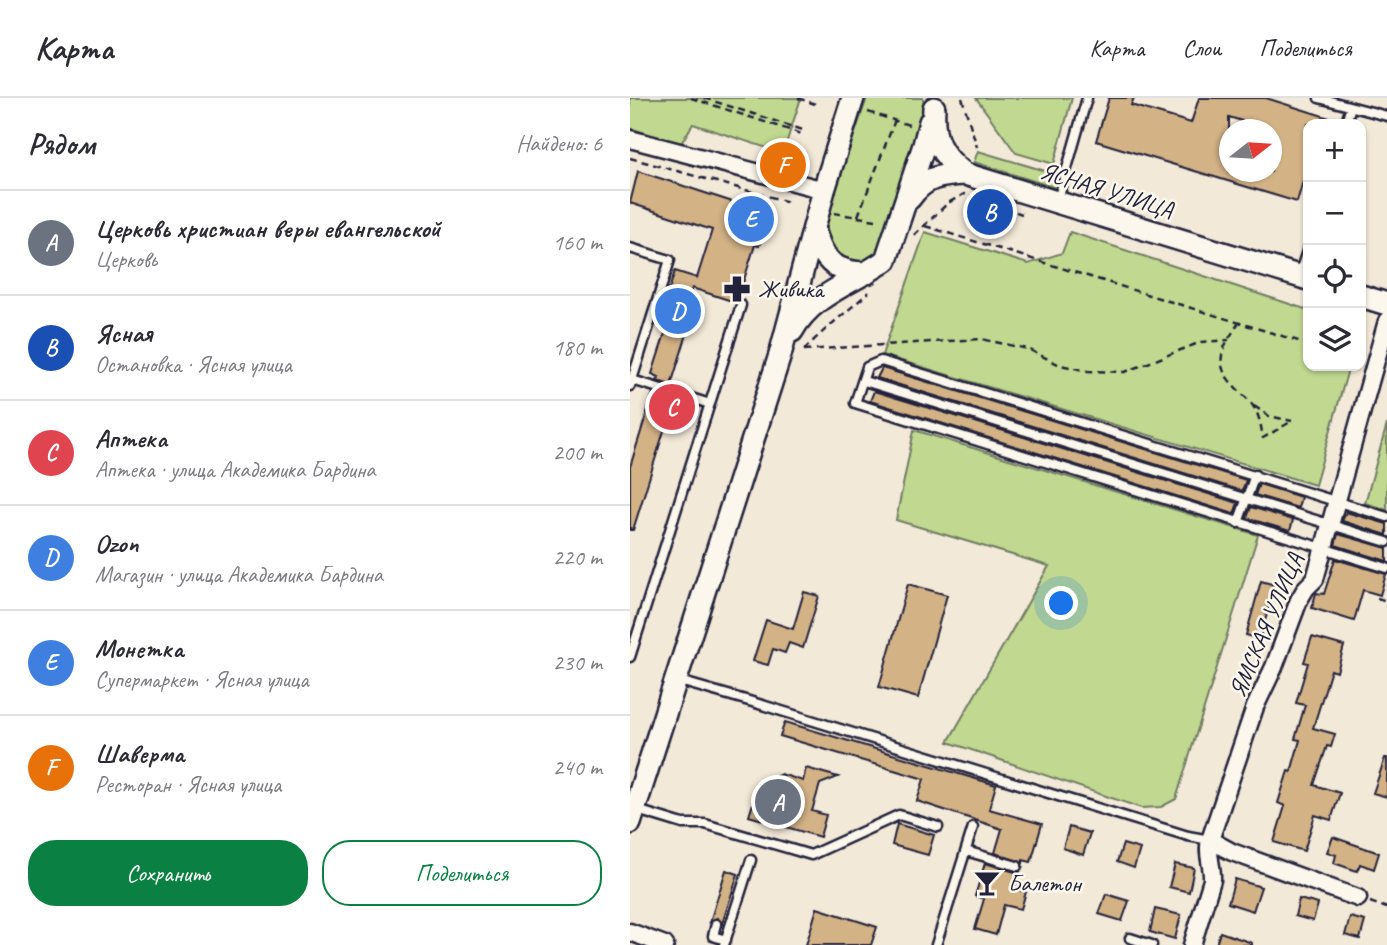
<!DOCTYPE html>
<html lang="ru">
<meta charset="utf-8">
<style>
body{margin:0;font-family:Caveat,sans-serif;background:#f2f2f3;color:#2b2b33}
.controls{position:absolute;right:21px;top:21px;display:grid;overflow:hidden;border-radius:14px;box-shadow:0 2px 5px #0004}
.controls button{width:63px;height:63px;display:grid;place-items:center;padding:0;border:0;border-bottom:2px solid #e1e1e2;background:#fff;color:#2b2b33;font:35px sans-serif}
.compass{position:absolute;left:589px;top:21px;width:63px;height:63px;border-radius:50%;background:#fff;box-shadow:0 2px 5px #0004;rotate:73deg}
.you{position:absolute;left:432px;top:506px;width:24px;height:24px;margin:-18px;border:5px solid #fff;border-radius:50%;background:#1a73e8;box-shadow:0 0 0 10px #1a73e833}
.badge{display:grid;place-items:center;width:46px;height:46px;border-radius:50%;background:#0b8043;color:#fff;font-size:23px;font-weight:700}
.pin{position:absolute;translate:-50% -50%;border:4px solid #fff;box-shadow:0 2px 7px #0006}
.list{margin:0;padding:0;list-style:none}
h2{display:flex;justify-content:space-between;align-items:center;height:91px;margin:0;padding:0 28px;font-size:30px}
h2 small{font-size:23px;font-weight:400;color:#7c7c81}
.list li{display:grid;grid-template-columns:46px 1fr auto;gap:21px;align-items:center;box-sizing:border-box;height:105px;padding:0 28px;border-top:2px solid #e1e1e2}
.list b{display:block;font-size:26px;white-space:nowrap}
.list p{margin:0;font-size:23px;white-space:nowrap;color:#7c7c81}
.list em{font-size:23px;font-style:normal;color:#7c7c81}
.actions{display:flex;gap:14px;padding:21px 28px}
.actions a{flex:1;padding:16px 0;border:2px solid #0b8043;border-radius:28px;text-align:center;font-size:24px;color:#0b8043}
.actions .main{background:#0b8043;color:#fff}
.icon{flex:none;width:38px;height:38px;fill:none;stroke:currentColor;stroke-width:2;stroke-linecap:round;stroke-linejoin:round}
.map{position:relative;flex:none;width:757px;height:847px;overflow:hidden}
header{display:flex;align-items:center;gap:42px;box-sizing:border-box;height:98px;padding:0 35px;background:#fff;border-bottom:2px solid #e1e1e2}
header strong{font-size:33px}
nav{display:flex;gap:38px;margin-inline-start:auto;font-size:24px}
main{display:flex}
aside{flex:1;background:#fff}
.map>svg:first-child{display:block}
.green{fill:#c0d88f;stroke:#717d65;stroke-width:2}
.building{fill:#d3b286;stroke:#22223b;stroke-width:2;fill-rule:evenodd}
.lines{fill:none;stroke-linecap:round;stroke-linejoin:round}
.service-casing{stroke:#22223b;stroke-width:13}
.minor-casing{stroke:#22223b;stroke-width:21}
.tertiary-casing{stroke:#22223b;stroke-width:26}
.path{stroke:#22223b;stroke-width:2.5;stroke-dasharray:7 5;stroke-linecap:butt}
.service{stroke:#fbf7ec;stroke-width:8}
.minor{stroke:#fbf7ec;stroke-width:16}
.tertiary{stroke:#fbf7ec;stroke-width:21}
.labels{text-anchor:middle;dominant-baseline:central;stroke-width:5;stroke-linejoin:round;paint-order:stroke}
.street-label{font-size:24px;fill:#22223b;stroke:#fbf7ec}
.poi-label{font-size:24px;fill:#22223b;stroke:#fbf7ec;text-anchor:start}
</style>
<header>
<strong>Карта</strong>
<nav><a>Карта</a><a>Слои</a><a>Поделиться</a></nav>
</header>
<main>
<aside>
<h2>Рядом<small>Найдено: 6</small></h2>
<ul class="list">
<li><span class="badge" style="background:#6b7280">A</span><div><b>Церковь христиан веры евангельской</b><p>Церковь</p></div><em>160 m</em></li>
<li><span class="badge" style="background:#1a4fb4">B</span><div><b>Ясная</b><p>Остановка · Ясная улица</p></div><em>180 m</em></li>
<li><span class="badge" style="background:#e0444e">C</span><div><b>Аптека</b><p>Аптека · улица Академика Бардина</p></div><em>200 m</em></li>
<li><span class="badge" style="background:#3f7fe0">D</span><div><b>Ozon</b><p>Магазин · улица Академика Бардина</p></div><em>220 m</em></li>
<li><span class="badge" style="background:#3f7fe0">E</span><div><b>Монетка</b><p>Супермаркет · Ясная улица</p></div><em>230 m</em></li>
<li><span class="badge" style="background:#e8710a">F</span><div><b>Шаверма</b><p>Ресторан · Ясная улица</p></div><em>240 m</em></li>
</ul>
<div class="actions"><a class="main">Сохранить</a><a>Поделиться</a></div>
</aside>
<div class="map">
<svg width="757" height="847" viewBox="0 0 757 847">
<rect width="100%" height="100%" fill="#f3e9d8"/>
<filter id="ink" filterUnits="userSpaceOnUse"><feTurbulence type="fractalNoise" baseFrequency=".0143" numOctaves="2"/><feDisplacementMap in="SourceGraphic" scale="14" xChannelSelector="R" yChannelSelector="G"/><feConvolveMatrix kernelMatrix="1 2 1 2 8 2 1 2 1" color-interpolation-filters="sRGB"/></filter>
<g filter="url(#ink)">
<path class="green" d="M0,0H171L153,55L63,26L50,47L0,30Z
M237,0H293L296,19L251,154L234,166L221,168L203,155L193,128Z
M346,0H442L424,66L386,55Z
M348,53L429,77L426,90L344,64Z
M295,134L398,166L432,155L440,134L678,212V268H719L685,387L252,257Z
M757,326V412L735,405Z
M284,332L628,437L546,701L531,709L511,710L318,644L419,468L266,422Z"/>
<path class="building" d="M479,0H504L501,7L561,25L569,0H636L709,23V26H678V66L667,104L466,43ZM599,19L641,32V74H599Z
M8,73L136,115L130,133L134,134L129,148L125,147L108,201L105,204L62,190L50,230L58,233L41,287L27,283L29,279L22,276L38,226L29,224L45,173L67,180L82,132L0,105Z
M252,270L616,382L612,393L247,280Z
M244,293L608,405L604,416L240,303Z
M23,295L44,301L3,432H0V369Z
M629,386L671,399L668,410L625,397Z
M621,409L663,422L660,433L617,420Z
M716,414L757,426V437L712,423Z
M708,436L757,450V463L705,447Z
M705,461L756,476L750,497L733,492L724,523L682,510L686,495L694,496Z
M631,483L645,487L630,541L616,537Z
M278,486L317,497L288,600L249,589Z
M174,494L189,498L173,550L159,545L155,555L143,551L138,567L123,563L136,522L163,531Z
M682,539L714,548L707,574L701,572L683,630L705,636L701,649L697,648L684,687L710,695L701,722L685,717L674,753L644,744L655,708L648,705L658,673L661,674L670,642L665,641L675,607L666,605L678,565L674,564Z
M155,624L366,687L359,711L412,726L401,764L393,762V765L365,755L372,731L287,703L294,681L150,638Z
M755,660H757V699L743,695Z
M176,670L208,679L190,686L182,713L196,717L190,739L119,718L126,696L138,699L143,680L151,676L173,683Z
M267,726L304,737L298,757L262,747Z
M439,729L460,735L453,757L433,750Z
M703,739L749,755L744,771L730,766L727,773L704,765L706,757L697,754Z
M493,746L510,751L504,770L487,764Z
M355,765L385,774H390L385,791L396,794L391,811L374,807L366,837L345,831L354,801L345,798Z
M545,766L564,770L559,794L539,789Z
M96,772L108,776L92,826L87,820L80,824Z
M605,781L631,789L623,813L598,805Z
M476,796L499,803L492,823L469,816Z
M669,801L688,806L683,823L665,818Z
M187,810L247,829L241,847H176Z
M525,811L551,817L545,841L520,834Z
M720,819L735,823L730,841L715,837Z
M590,834L622,845V847H586Z"/>
<g class="lines">
<g class="service-casing">
<path id="service" d="M689,0L757,18
M715,26L721,9
M428,102L457,0
M0,150L40,162L0,288
M669,177L678,150
M2,282L35,292
M234,283L757,444
M39,293L80,306
M757,419L251,263L237,269L225,305L757,470
M608,425L625,377
M0,559L111,207
M46,582L119,603L558,738L580,742
M7,712L53,726H75L181,757L269,717L308,729
M336,753L387,768
M86,826L83,838L96,842
M500,840L522,847
M94,847L121,762
M306,847L343,729"/>
</g>
<g class="minor-casing">
<path id="minor" d="M0,41L194,92
M580,742L602,754L728,800
M0,834L35,847
M562,847L582,782C583,768 576,756 580,742L625,609L644,569L669,502L676,490L685,481L757,223"/>
</g>
<g class="tertiary-casing">
<path id="tertiary" d="M304,10C302,41 310,57 335,76L678,181
M280,100C294,79 311,77 335,76
M184,130C192,161 203,175 237,175
M731,198L757,206
M162,233C182,196 224,185 256,162L294,47L300,24
M0,725L150,257L194,92L223,0"/>
</g>
<path class="path" d="M61,0L175,37
M74,0L176,33
M168,0L185,6
M332,0L347,49
M238,14L282,28
M0,60L159,104
M204,115L246,122
M228,118L265,22
M295,128L678,246
M284,137L318,105L334,96L392,116
M609,224C604,233 596,243 593,253C585,279 611,291 623,308C630,318 631,329 633,340L662,323
M174,252L351,241L398,251L430,267L458,273L495,274L571,244L599,242
M174,252C194,231 217,214 239,194
M624,308L639,318L662,323
M747,500L757,503
M740,804L757,810"/>
<use href="#service" class="service"/>
<use href="#minor" class="minor"/>
<use href="#tertiary" class="tertiary"/>
</g>
</g>
<defs>
<g id="pharmacy-bare" transform="scale(2.1)"><path d="M-2-6h4v4h4v4h-4v4h-4v-4h-4v-4h4Z" fill="#22223b" stroke="#fbf7ec" stroke-width="2.5" paint-order="stroke"/></g>
<g id="bar-bare" transform="scale(2.1)"><path d="M-6-5H6L.8 .8V4.5H3.5V6h-7V4.5H-.8V.8Z" fill="#22223b" stroke="#fbf7ec" stroke-width="2.5" paint-order="stroke"/></g>
</defs>
<g fill-rule="evenodd">
<use href="#pharmacy-bare" x="107" y="191"/>
<use href="#bar-bare" x="357" y="785"/>
</g>
<g class="labels">
<g class="street-label">
<text transform="translate(477 92) rotate(17)">ЯСНАЯ УЛИЦА</text>
<text transform="translate(636 527) rotate(-67)">ЯМСКАЯ УЛИЦА</text>
</g>
<g class="poi-label">
<text x="128" y="191">Живика</text>
<text x="378" y="785">Балетон</text>
</g>
</g>
</svg>
<div class="controls">
<button>+</button>
<button>−</button>
<button><svg class="icon" aria-label="locate" viewBox="0 0 24 24"><circle cx="12" cy="12" r="6"/><path d="M12 2v4M12 18v4M2 12h4M18 12h4"/></svg></button>
<button><svg class="icon" aria-label="layers" viewBox="0 0 24 24"><path d="M12 4l9 5-9 5-9-5zM3 14l9 5 9-5"/></svg></button>
</div>
<svg class="compass" viewBox="-18 -18 36 36"><path d="M0-13l5 13h-10z" fill="#e53935"/><path d="M0 13l5-13h-10z" fill="#7c7c81"/></svg>
<div class="you"></div>
<div class="pin badge" style="left:148px;top:704px;background:#6b7280">A</div>
<div class="pin badge" style="left:360px;top:114px;background:#1a4fb4">B</div>
<div class="pin badge" style="left:42px;top:309px;background:#e0444e">C</div>
<div class="pin badge" style="left:48px;top:213px;background:#3f7fe0">D</div>
<div class="pin badge" style="left:121px;top:121px;background:#3f7fe0">E</div>
<div class="pin badge" style="left:153px;top:67px;background:#e8710a">F</div>
</div>
</main>
